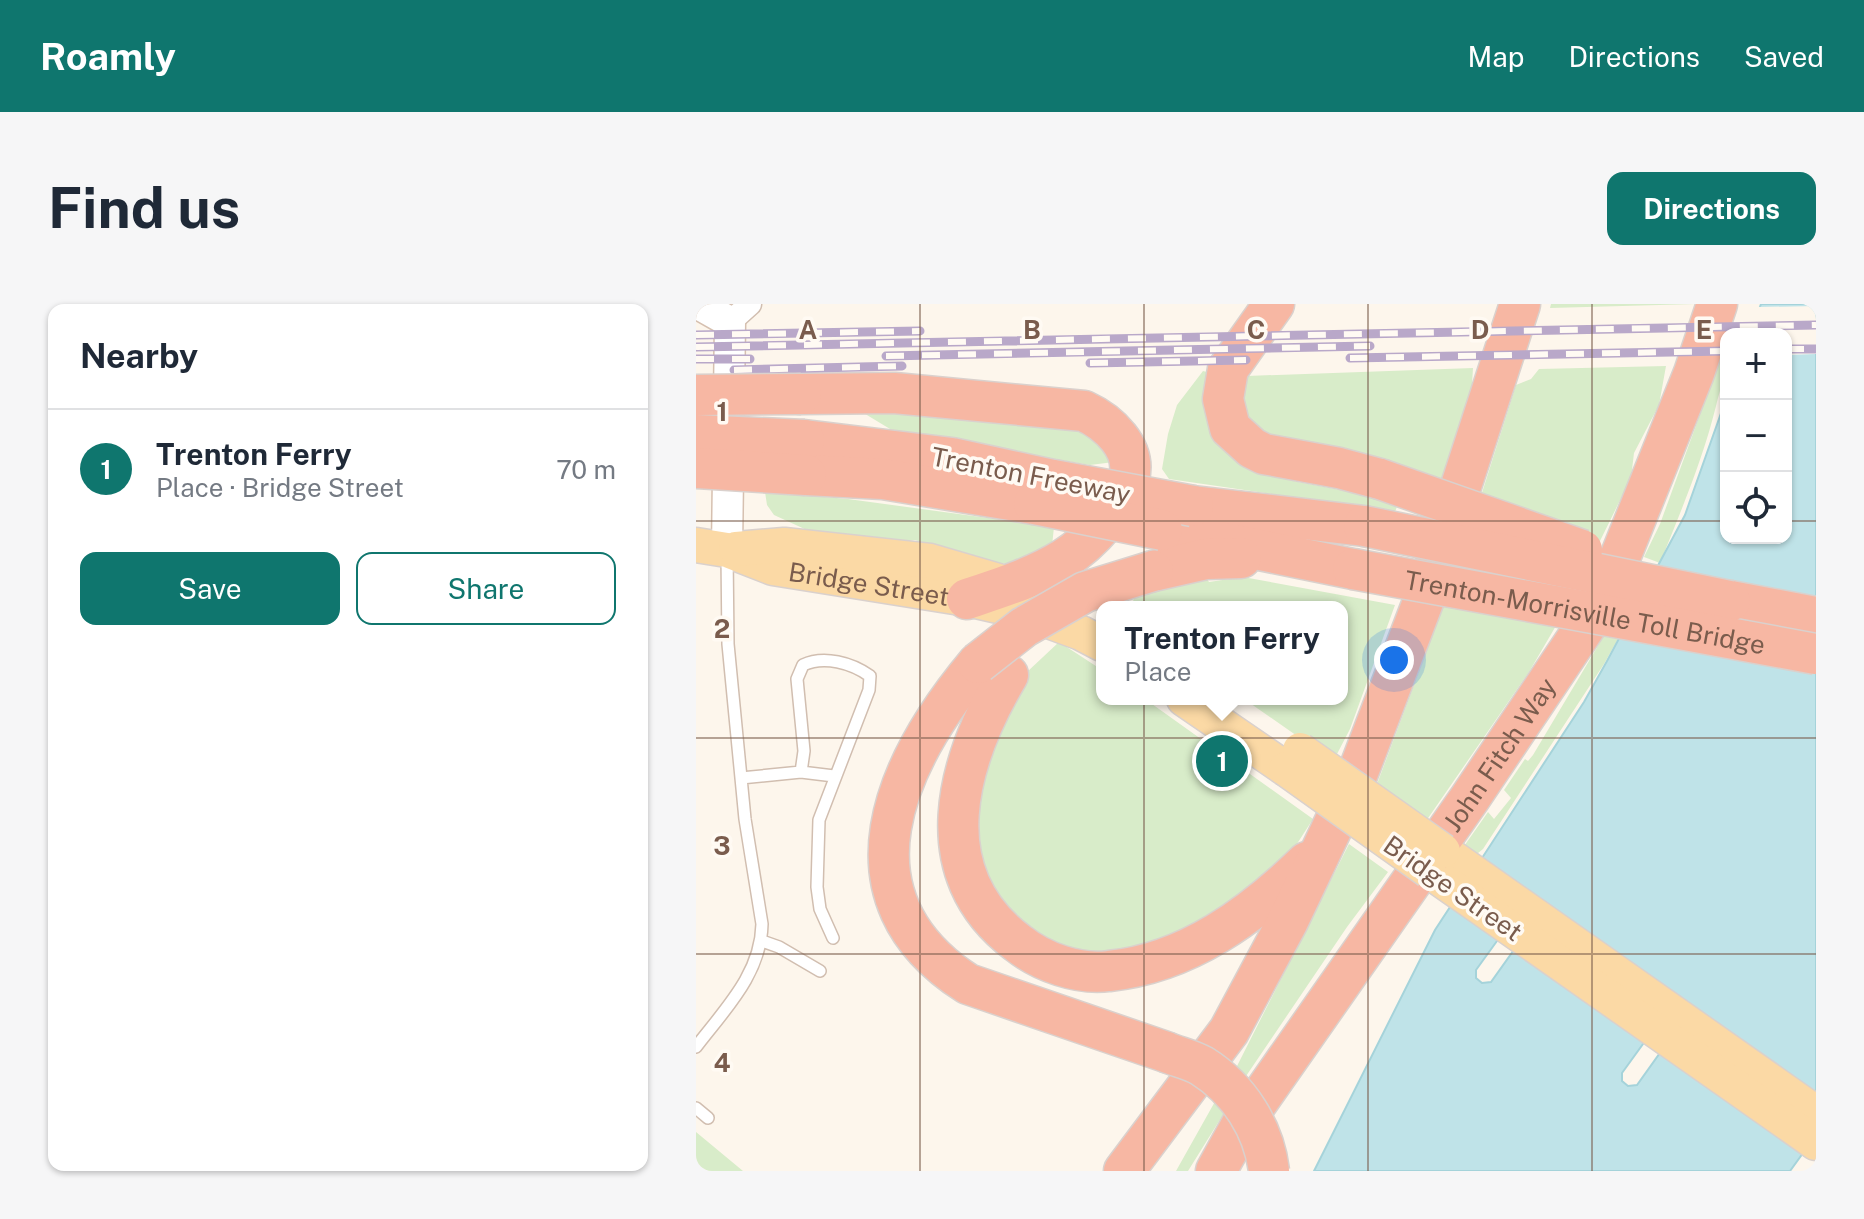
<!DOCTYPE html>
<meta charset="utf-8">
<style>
body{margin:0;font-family:"Public Sans",sans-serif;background:#f6f6f7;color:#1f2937}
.controls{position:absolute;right:24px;top:24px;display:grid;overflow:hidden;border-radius:16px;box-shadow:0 2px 6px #0004}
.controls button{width:72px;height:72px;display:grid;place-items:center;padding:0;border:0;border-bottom:2px solid #e0e1e3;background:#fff;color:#1f2937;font:40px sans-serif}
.you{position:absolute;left:698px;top:356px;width:28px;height:28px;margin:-20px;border:6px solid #fff;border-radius:50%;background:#1a73e8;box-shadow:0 0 0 12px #1a73e833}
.badge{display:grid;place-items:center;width:52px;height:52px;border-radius:50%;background:#0f766e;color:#fff;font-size:26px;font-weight:700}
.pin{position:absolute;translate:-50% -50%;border:4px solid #fff;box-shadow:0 2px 8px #0006}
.popup{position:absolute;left:400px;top:297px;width:252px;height:104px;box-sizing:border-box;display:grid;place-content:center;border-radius:16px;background:#fff;filter:drop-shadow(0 2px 6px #0005);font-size:26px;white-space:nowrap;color:#747a83}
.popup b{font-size:30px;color:#1f2937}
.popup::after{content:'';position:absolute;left:50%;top:100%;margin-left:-16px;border:16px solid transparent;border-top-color:#fff}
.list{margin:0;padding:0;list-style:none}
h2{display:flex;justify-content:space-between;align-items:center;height:104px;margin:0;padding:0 32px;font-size:34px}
h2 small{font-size:26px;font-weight:400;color:#747a83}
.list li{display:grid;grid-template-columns:52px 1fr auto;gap:24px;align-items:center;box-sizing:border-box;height:120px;padding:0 32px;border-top:2px solid #e0e1e3}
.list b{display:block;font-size:30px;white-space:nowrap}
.list p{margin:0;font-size:26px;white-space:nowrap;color:#747a83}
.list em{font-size:26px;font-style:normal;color:#747a83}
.actions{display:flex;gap:16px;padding:24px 32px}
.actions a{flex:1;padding:18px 0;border:2px solid #0f766e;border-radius:16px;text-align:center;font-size:28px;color:#0f766e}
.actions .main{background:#0f766e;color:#fff}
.icon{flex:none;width:44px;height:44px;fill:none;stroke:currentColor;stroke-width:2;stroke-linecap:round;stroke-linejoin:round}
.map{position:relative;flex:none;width:1120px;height:867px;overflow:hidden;border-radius:16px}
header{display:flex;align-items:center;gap:48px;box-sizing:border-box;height:112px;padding:0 40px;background:#0f766e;color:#fff}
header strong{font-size:38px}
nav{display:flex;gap:44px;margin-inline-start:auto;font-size:28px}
.intro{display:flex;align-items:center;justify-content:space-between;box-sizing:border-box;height:192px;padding:0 48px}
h1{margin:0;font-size:56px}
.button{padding:20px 36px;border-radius:16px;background:#0f766e;color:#fff;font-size:28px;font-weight:700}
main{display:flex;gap:48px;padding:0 48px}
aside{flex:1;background:#fff;border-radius:16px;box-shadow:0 2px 6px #0004}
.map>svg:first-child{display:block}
.green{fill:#d8ecc9}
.water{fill:#bfe3e8;stroke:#a5d3da;stroke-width:2;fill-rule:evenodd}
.pier{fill:#fdf6ec}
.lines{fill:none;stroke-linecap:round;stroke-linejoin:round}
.lane-casing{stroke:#d1beb0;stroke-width:14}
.street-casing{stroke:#d1beb0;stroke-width:25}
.secondary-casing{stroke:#d6c0b0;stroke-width:33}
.primary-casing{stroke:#dad1cd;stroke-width:37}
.highway-casing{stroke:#dad1cd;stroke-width:43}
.lane{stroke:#fff;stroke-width:11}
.street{stroke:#fff;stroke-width:22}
.secondary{stroke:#fff;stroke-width:30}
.primary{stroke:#fbd9a5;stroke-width:34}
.highway{stroke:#f7b7a3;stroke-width:40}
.rail-casing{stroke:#b9a8c9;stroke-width:9}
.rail{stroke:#fffaf3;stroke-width:6;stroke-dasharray:18;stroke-linecap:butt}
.primary-bridge-casing{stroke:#dad1cd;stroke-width:37;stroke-linecap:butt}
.highway-bridge-casing{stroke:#dad1cd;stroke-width:43;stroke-linecap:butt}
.primary-bridge{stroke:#fbd9a5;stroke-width:34}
.highway-bridge{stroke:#f7b7a3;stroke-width:40}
.grid{fill:none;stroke:#7a5c4d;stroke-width:2;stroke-opacity:0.55}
.labels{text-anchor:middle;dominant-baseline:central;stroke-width:7;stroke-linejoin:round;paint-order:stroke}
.street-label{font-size:26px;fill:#7a5c4d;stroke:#fffaf3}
.grid-label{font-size:26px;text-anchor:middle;font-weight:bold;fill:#7a5c4d;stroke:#fffaf3;stroke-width:7;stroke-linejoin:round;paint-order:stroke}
</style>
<header>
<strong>Roamly</strong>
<nav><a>Map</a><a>Directions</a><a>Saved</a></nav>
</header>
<div class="intro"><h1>Find us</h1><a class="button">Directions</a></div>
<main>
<aside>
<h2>Nearby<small></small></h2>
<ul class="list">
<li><span class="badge">1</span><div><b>Trenton Ferry</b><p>Place · Bridge Street</p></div><em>70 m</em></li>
</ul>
<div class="actions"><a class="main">Save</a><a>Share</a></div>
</aside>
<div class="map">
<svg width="1120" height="867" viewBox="0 0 1120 867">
<rect width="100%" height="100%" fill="#fdf6ec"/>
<path class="green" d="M855,0H1000L854,4Z
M1025,53L1030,54C1030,72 1024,84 1020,102C1007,155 985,207 964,259L948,253L964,220Z
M970,62L963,101L938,149L935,174L903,239L784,195L820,81L835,75L843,65Z
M777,64L775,97L763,123L747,180L580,143L544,114L542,70L551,72Z
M507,67L511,68L564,168L602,178L703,197L699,208L473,175L466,165L472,130L481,101Z
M156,102L390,124L418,158L394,161L199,128Z
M69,188L152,195L358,223L356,242L313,260L288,257L219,236L203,238L113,227L78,211L71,201Z
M508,270L513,278L547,273L699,301L654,425L641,450L604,434L548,395H646V303H435L441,286Z
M749,298L861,320L833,368L728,520L678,488Z
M909,330L923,333L908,360L787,545L776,554L766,545L792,508L798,515L815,494L808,486L829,455L832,457L837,451Z
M363,338L406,366V395H449L617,515L597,546L547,600L425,659L344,644L279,574L276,482L331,368Z
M653,540L692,568L651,623L544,781L536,772Z
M521,794L530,806L492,867H480Z
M0,828L47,867H0Z"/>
<path class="water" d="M1065,0H1120V831L1094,867H618L739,626L888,398L911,357L989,211L1030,95V234H1090V30H1054ZM835,590L850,601L795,678L786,679L780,674V666ZM981,693L996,704L941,781L932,782L926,777V769Z"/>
<path class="pier" d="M1120,2V50L1090,51V30H1050L1060,3Z"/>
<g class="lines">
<g class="lane-casing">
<path id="lane" d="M105,468L108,447L101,375L107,361C128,351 156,359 174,372L173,386L123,516L121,583L124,605L137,634
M45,474L105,468L138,472
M66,637L83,643L124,667
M0,743C29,705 65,670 66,620L49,515L32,340L31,250
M0,804L12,814"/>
</g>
<g class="street-casing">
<path id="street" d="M34,18L54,0"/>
</g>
<g class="secondary-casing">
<path id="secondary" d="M2,0L34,18L31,246"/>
</g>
<g class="primary-casing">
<g id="primary">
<path id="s1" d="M0,241L31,246L77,264L271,295L328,308L385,329L406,340"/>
<path d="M40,245L88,241L234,257L326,284"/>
<path d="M488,395L590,465"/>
<path d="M747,547L1120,809"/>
<path d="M733,567L1120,839"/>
</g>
</g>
<g class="highway-casing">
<g id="highway">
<path d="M578,0L532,65L527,95L534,124L556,144L568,150L643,164L684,175"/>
<path d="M105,90L198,89L388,107C412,118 441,144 433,174C425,205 395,238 368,255C339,273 304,284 271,295"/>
<path d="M108,136L256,154L357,176"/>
<path d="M110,171L187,175L338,200"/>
<path d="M497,202L668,222"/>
<path d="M466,226L657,265"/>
<path d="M457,267L510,255L545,254"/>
<path d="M1034,297L1120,313"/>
<path d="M282,359C199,458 136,593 272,680L470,748"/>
<path d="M312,371C261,457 228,569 322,639C346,658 382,671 413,667C492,659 556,611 611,558"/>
<path d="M428,867L533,727L592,617L661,471L730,290L824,0"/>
<path id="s2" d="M520,867L546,820L774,494L907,296L998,69L1021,0"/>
</g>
</g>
<use href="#lane" class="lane"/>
<use href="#street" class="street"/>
<use href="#secondary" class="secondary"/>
<use href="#primary" class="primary"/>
<use href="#highway" class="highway"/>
<g class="rail-casing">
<path id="rail" d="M0,31L224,27
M0,43L1120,21
M1090,45H1120
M190,52L674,42
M654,54L1030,47
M0,55H54
M394,59L550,56
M38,66L206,62"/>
</g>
<use href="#rail" class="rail"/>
<g class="primary-bridge-casing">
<path id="primary-bridge" d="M604,446L747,547
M590,465L733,567"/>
</g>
<g class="highway-bridge-casing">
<g id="highway-bridge">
<path d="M0,91L105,90"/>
<path d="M0,131L108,136"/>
<path d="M0,164L110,171"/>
<path d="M684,175L886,246"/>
<path d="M357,176L497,202"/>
<path d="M338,200L466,226"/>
<path d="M668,222L1034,297"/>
<path id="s3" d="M657,265L1120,350"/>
<path d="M282,359L328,323L389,288L457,267"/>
<path d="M470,748C482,753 496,756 506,762C543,785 568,825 573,867"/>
</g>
</g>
<use href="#primary-bridge" class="primary-bridge"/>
<use href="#highway-bridge" class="highway-bridge"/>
</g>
<path class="grid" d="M224,0V867M448,0V867M672,0V867M896,0V867M0,217H1030M1090,217H1120M0,434H1120M0,650H1120"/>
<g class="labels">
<g class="street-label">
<text transform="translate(335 171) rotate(11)">Trenton Freeway</text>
<text stroke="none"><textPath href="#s1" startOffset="178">Bridge Street</textPath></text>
<text stroke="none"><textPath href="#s3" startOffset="236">Trenton-Morrisville Toll Bridge</textPath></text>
<text stroke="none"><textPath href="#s2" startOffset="504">John Fitch Way</textPath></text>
<text transform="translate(757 584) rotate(35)">Bridge Street</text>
</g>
</g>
<g class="grid-label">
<text x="112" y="35">A</text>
<text x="336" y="35">B</text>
<text x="560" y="35">C</text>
<text x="784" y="35">D</text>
<text x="1008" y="35">E</text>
<text x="26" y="117">1</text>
<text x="26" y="334">2</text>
<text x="26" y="551">3</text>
<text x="26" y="768">4</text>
</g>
</svg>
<div class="controls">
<button>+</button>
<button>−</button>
<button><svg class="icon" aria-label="locate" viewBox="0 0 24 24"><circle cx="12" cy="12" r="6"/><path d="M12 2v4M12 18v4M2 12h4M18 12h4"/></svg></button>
</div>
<div class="you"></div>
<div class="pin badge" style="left:526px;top:457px">1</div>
<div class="popup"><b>Trenton Ferry</b>Place</div>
</div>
</main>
